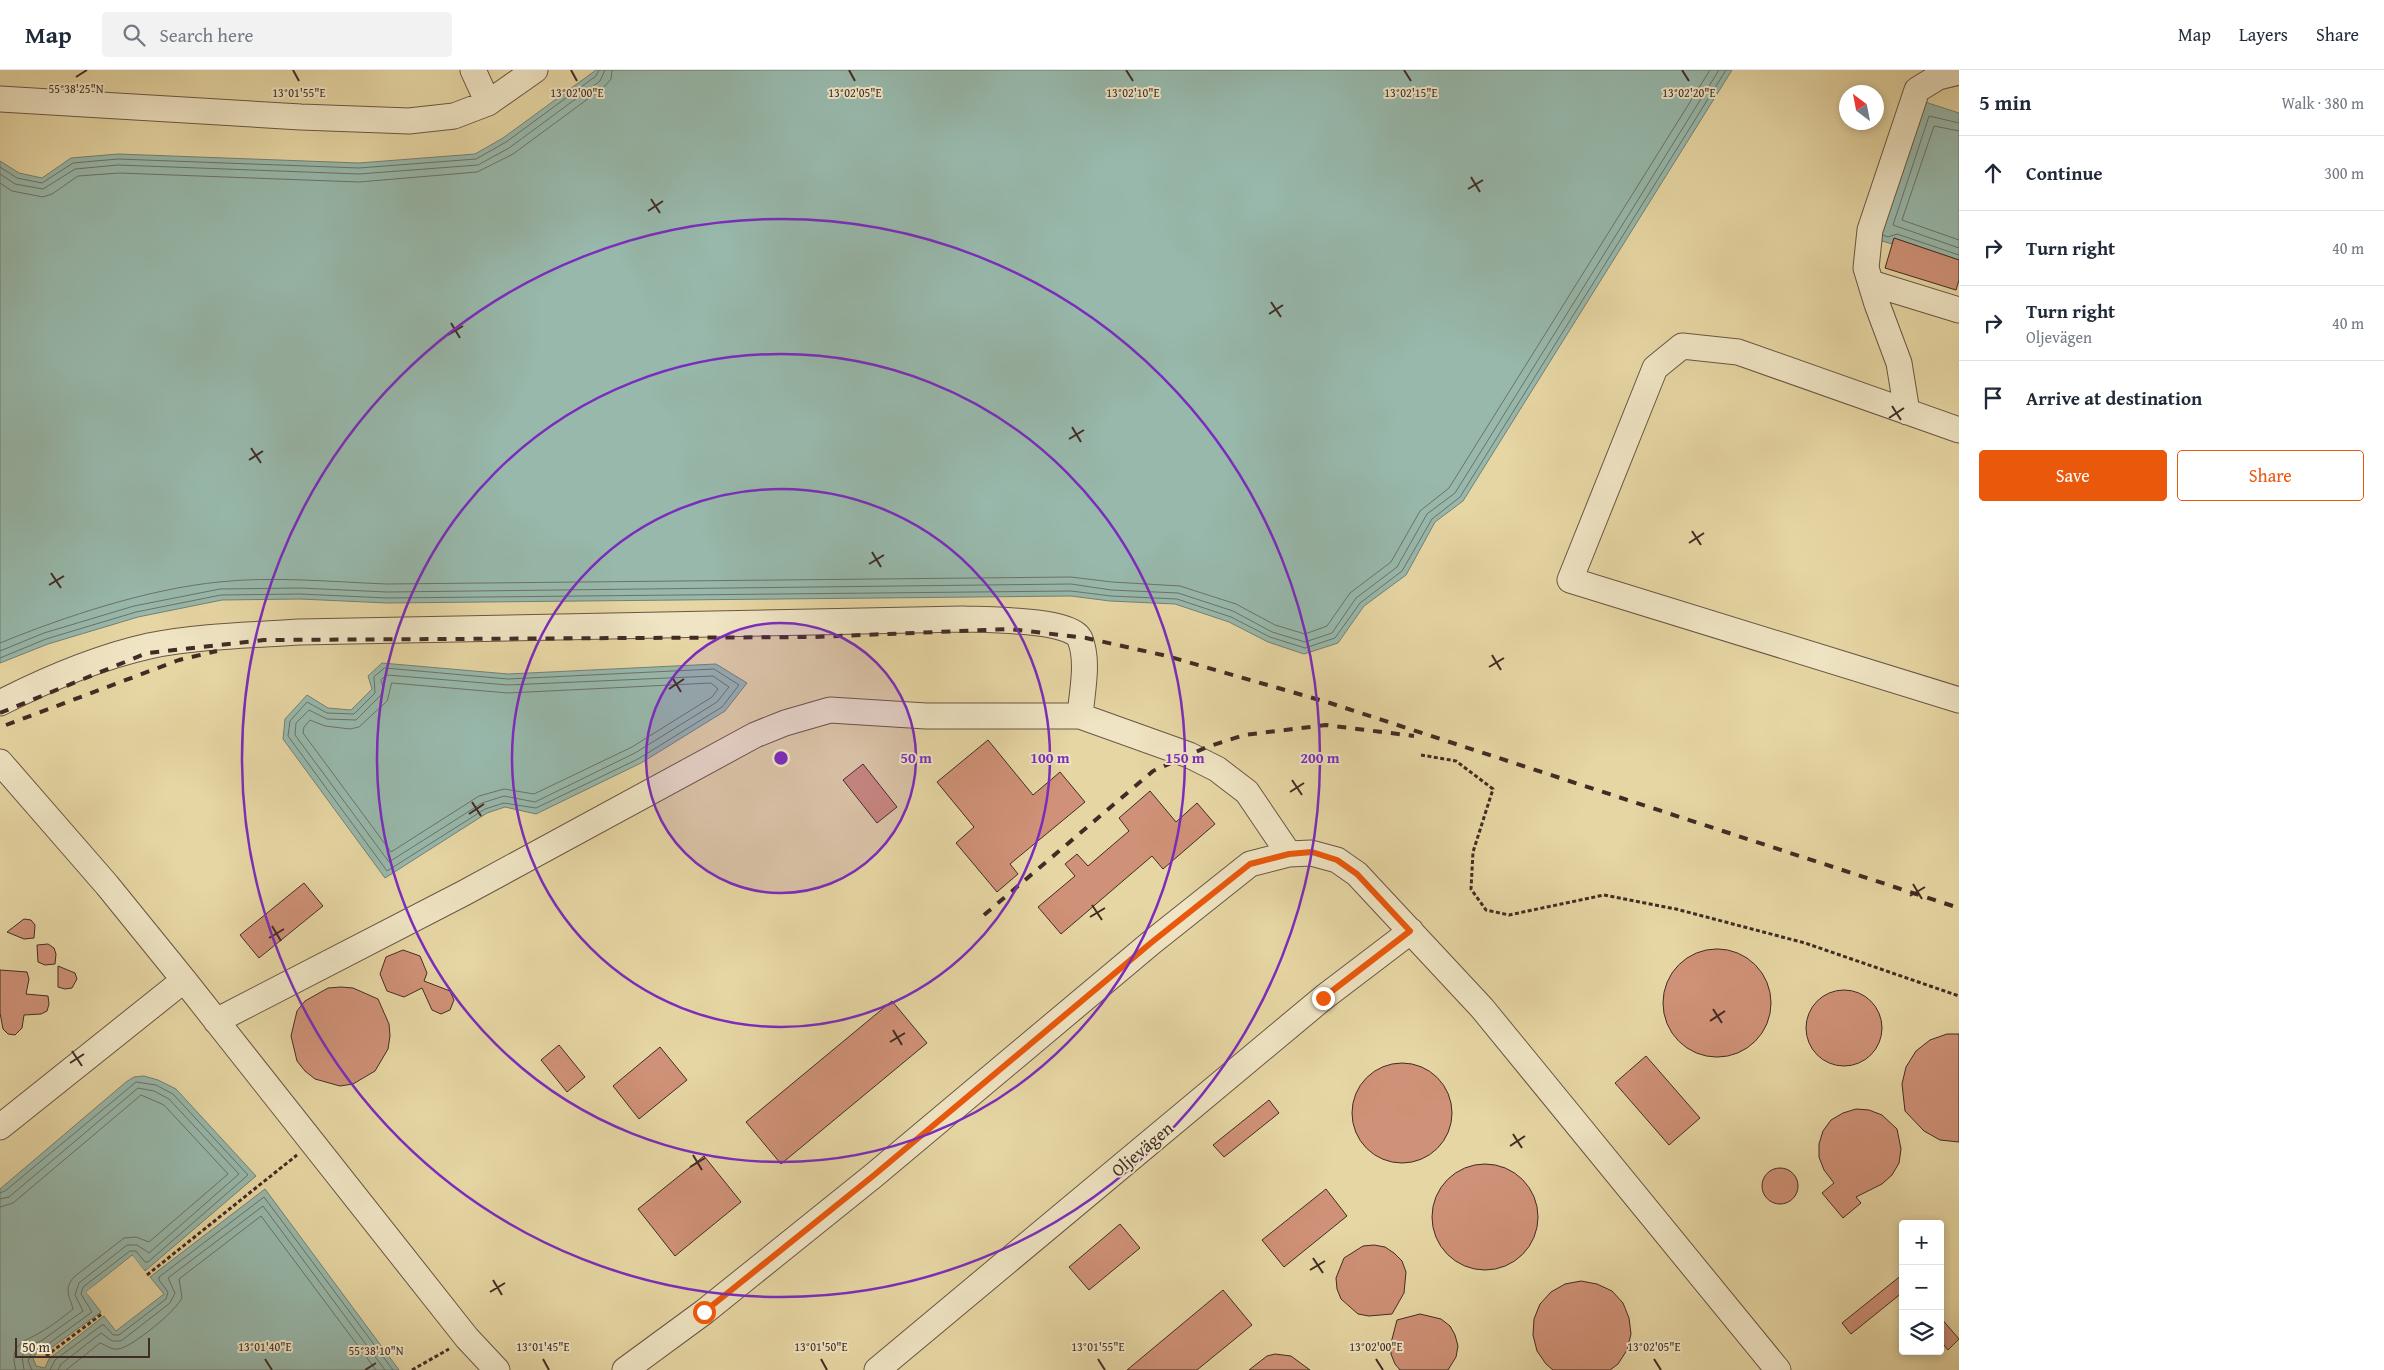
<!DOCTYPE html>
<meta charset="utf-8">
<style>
body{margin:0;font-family:"Gentium Book Plus",serif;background:#f2f2f3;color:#1f2937}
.controls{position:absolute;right:15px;bottom:15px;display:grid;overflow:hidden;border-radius:5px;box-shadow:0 2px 8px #0003}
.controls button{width:45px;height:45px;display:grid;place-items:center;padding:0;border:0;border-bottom:1px solid #e0e1e3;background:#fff;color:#1f2937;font:25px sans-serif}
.compass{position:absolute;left:1839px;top:15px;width:45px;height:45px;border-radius:50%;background:#fff;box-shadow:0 2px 8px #0003;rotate:328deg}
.scale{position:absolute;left:15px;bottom:12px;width:135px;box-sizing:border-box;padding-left:5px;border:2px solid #412c25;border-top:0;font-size:14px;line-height:18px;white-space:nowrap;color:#412c25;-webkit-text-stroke:4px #efe4c3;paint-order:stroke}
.stop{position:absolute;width:15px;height:15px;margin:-11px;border:4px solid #ea580c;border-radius:50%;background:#fff}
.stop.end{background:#ea580c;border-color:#fff;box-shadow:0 1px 5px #0008}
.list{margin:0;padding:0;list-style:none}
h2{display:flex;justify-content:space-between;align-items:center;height:65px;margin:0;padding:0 20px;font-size:21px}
h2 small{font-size:16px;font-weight:400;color:#747a83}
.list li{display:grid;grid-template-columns:32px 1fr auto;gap:15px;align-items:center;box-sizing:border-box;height:75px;padding:0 20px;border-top:1px solid #e0e1e3}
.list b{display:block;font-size:19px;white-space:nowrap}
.list p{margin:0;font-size:16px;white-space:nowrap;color:#747a83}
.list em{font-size:16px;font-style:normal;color:#747a83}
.actions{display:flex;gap:10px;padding:15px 20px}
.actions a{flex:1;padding:11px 0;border:1px solid #ea580c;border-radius:5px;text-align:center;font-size:18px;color:#ea580c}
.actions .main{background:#ea580c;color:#fff}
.icon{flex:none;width:28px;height:28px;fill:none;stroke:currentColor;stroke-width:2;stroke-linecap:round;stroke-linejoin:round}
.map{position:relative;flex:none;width:1959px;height:1300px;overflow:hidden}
header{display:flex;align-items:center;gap:30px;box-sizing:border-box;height:70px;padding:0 25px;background:#fff;border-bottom:1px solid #e0e1e3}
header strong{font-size:24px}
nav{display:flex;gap:28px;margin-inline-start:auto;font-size:18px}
.search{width:350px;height:45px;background:#f2f2f3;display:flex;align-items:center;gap:12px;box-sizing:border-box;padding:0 18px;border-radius:5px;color:#747a83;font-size:19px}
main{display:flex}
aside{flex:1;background:#fff}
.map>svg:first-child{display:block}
.water{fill:#97b8ab;stroke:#758075}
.pier{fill:#e6d6a3}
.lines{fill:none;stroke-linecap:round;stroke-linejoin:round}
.shore{stroke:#6c7268;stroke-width:1}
.building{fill:#cf9177;stroke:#412c25}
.minor-casing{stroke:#6a5644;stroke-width:27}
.path{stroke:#412c25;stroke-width:3;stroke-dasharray:4 2.5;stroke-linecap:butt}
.minor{stroke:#efe4c3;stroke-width:25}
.rail{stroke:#412c25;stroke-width:4;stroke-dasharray:9 9;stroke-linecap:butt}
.route{stroke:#ea580c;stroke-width:6}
.ticks{fill:none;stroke:#412c25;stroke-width:2}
.ring{fill:none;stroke:#7b2cbf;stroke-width:2.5}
.labels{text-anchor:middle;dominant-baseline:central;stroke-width:4;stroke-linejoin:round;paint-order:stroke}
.street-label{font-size:18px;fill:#412c25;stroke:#efe4c3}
.ticks-label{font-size:12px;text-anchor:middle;fill:#412c25;stroke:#efe4c3;stroke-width:4;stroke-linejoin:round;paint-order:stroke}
.centre{fill:#7b2cbf;stroke:#efe4c3;stroke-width:2.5}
.ring-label{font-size:15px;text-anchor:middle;font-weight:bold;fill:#7b2cbf;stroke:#efe4c3;stroke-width:4;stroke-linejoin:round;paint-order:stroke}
</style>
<header>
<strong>Map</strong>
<div class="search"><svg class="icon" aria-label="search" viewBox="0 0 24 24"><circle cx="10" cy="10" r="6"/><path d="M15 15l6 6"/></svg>Search here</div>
<nav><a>Map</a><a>Layers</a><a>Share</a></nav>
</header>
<main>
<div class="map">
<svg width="1959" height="1300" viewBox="0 0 1959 1300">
<rect width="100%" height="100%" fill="#e6d6a3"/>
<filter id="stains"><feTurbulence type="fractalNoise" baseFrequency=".004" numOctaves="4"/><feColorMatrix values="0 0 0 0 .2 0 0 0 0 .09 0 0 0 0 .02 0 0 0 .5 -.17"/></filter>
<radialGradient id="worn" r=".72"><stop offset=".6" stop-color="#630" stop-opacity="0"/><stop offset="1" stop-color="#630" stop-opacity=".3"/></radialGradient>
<path class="water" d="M596,0H1732L1463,431L1435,452L1406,505L1364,536L1338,573L1304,584L1268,572L1229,552L1175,534L1110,531L1071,526L387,533L300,529L222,530L138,547L48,574L0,593V91L19,103L42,108L71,88L118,84L359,93L475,84L503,68Z
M1922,31L1959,43V190L1894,168L1892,174L1876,169Z
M382,593L508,604L716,594L747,613L725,641L641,693L536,744L505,737L487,743L385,808L283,669L285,649L307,625L328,638L351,640L372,619L368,606Z
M144,1006L158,1010L176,1019L256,1106L145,1201L132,1185L86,1222L101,1242L44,1283H37L33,1288L36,1296L45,1298L49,1289L104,1246L116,1261L164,1224L150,1207L265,1119L399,1300H0V1119L126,1012L134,1007Z"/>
<path class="pier" d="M133,1186L146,1203L132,1188L89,1222L103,1243L86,1222Z
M148,1206L162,1224L116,1260L103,1244L117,1258L160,1224Z"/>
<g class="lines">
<path class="shore" d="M1959,53L1929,46L1893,155L1959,178
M1959,61L1934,56L1902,150L1959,170
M0,97L17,108L42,113L73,93L118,89L359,98L476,89L506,72L596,6L599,0
M0,104L15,114L43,119L75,99L118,95L359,104L478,95L509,78L600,11L605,0
M0,113L12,121L43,127L52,124L78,106L119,103L359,112L477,102L513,84L604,17L611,9L612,0
M1883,165L1888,167L1897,164L1959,185
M0,573C66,546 148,519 219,512C273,506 333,512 387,514L1071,507L1112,512L1180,516L1236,534L1275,555L1305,564L1327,556L1350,523L1391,492L1420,441L1449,418L1710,0
M0,581L44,563L134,536L220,519L300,518L387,522L1071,514L1111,520L1178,523L1233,541L1272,562L1305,572L1332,563L1356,528L1397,497L1427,444L1455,423L1719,0
M0,588L46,569L136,542L221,525L300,524L387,528L1071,521L1111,526L1177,529L1231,547L1270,567L1305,578L1335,568L1360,533L1402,501L1432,449L1460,427L1726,0
M385,598L508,609L714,599L739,615L722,637L638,689L536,738L504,733L485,739L387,801L288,666L290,651L307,632L327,643L354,644L375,623L374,607Z
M387,605L508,615L713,606L729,617L717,632L635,683L535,732L504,726L482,733L389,792L295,665L296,653L309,640L327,649L356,650L381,625L383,618L381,610Z
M392,613L508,623L711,613L718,619L712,627L632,677L534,724L504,719L479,726L391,782L303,663L304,657L310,650L325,656L350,659L359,657L387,631Z
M0,1123L5,1121L136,1012L156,1015L173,1024L248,1105L148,1192H145L136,1181H130L83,1217L81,1224L92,1242L44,1277L33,1280L28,1291L32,1300
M0,1129L9,1127L138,1018L154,1021L169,1029L239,1104L149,1183L137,1175H127L79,1213L75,1225L83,1241L41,1271L30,1275L22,1286L24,1300
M0,1137L13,1133L141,1025L164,1035L228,1104L149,1172L136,1167L124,1168L74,1207C63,1219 70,1227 73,1239C63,1247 52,1256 41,1262C24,1272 8,1274 16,1300
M50,1300L55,1290L102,1255H104L113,1265H119L166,1229L168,1222L159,1210V1207L264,1127L393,1300
M58,1300L61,1294L101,1263L112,1271H121L170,1233L175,1223L168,1208L263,1136L385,1300
M66,1300L100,1273C106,1275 111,1280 118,1279C131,1278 179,1239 182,1227L179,1209L261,1146L376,1300"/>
</g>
<path class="building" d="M1894,168L1959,190V210L1956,220L1885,198Z
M988,670L1033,725L1060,702L1085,732L1010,794L1018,804L997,822L956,773L974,757L937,712Z
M863,694L897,737L877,753L843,710Z
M1150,721L1176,752L1197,733L1215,754L1163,799L1152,786L1061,864L1038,837L1075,806L1065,794L1077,784L1088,796L1129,761L1119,748Z
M304,813L323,836L259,888L240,865Z
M24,849L31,850L35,855L34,868L24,869L7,862Z
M37,875L48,874L54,878L56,884L55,894L45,895L38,892Z
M1663 933a54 54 0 1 1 108 0a54 54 0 1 1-108 0Z
M403,880L420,886L427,903L424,911L450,921L454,930L450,940L441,944L432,940L422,918L404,927L387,921L380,904L386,887Z
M58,896L75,903L77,909L72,918L65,919L58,917Z
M0,900L27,902L29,909L26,924L48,926L49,934L47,941L41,944L24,945L22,958L15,965L8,964L3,959L0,943Z
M341,917L353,918L378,929L389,954L390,966L388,979L375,1001L353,1014L340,1016L315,1009L305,1001L297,991L291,966L297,941L305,931L328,918Z
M1806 958a38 38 0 1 1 76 0a38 38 0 1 1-76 0Z
M892,931L927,973L781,1094L746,1052Z
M1947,964H1959V1072L1940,1070L1924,1061L1905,1041L1902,1014L1906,997L1916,981L1930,970Z
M559,975L585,1007L567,1022L541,990Z
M660,977L687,1010L639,1049L613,1016Z
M1646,986L1700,1048L1669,1075L1615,1013Z
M1352 1043a50 50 0 1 1 100 0a50 50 0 1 1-100 0Z
M1269,1030L1279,1043L1224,1087L1213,1075Z
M1856,1039L1869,1040L1882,1045L1897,1059L1901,1079L1899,1093L1892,1105L1882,1114L1856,1127L1861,1133L1843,1148L1822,1123L1834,1113L1824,1100L1819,1087V1074L1823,1061L1831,1050L1843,1043Z
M704,1086L741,1132L675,1186L638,1139Z
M1432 1147a53 53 0 1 1 106 0a53 53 0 1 1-106 0Z
M1762 1116a18 18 0 1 1 36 0a18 18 0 1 1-36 0Z
M1326,1119L1347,1146L1284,1197L1262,1170Z
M1120,1154L1140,1178L1089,1220L1069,1197Z
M1374,1175L1385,1177L1394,1183L1402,1191L1406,1202L1404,1223L1392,1244L1369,1246L1358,1244L1341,1229L1337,1219L1336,1208L1344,1188L1363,1176Z
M1903,1204V1222L1851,1264L1842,1253Z
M1581,1211L1597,1214L1612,1221L1623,1233L1629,1248L1631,1264L1627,1280L1618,1294L1610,1300H1553L1546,1294L1537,1281L1533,1265L1534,1249L1540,1234L1551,1222L1565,1214Z
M1223,1220L1252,1255L1197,1300H1127Z
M1420,1244L1441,1249L1450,1256L1455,1265L1458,1276L1456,1287L1448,1300H1400L1395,1294L1391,1284V1273L1397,1250Z
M1940,1247L1959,1269L1948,1280L1940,1270Z
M1275,1284L1291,1286L1310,1300H1249L1267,1286Z"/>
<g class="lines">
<g class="minor-casing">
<path id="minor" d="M473,0L488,33
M0,29L301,47L409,51L454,46L488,33L535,0
M1871,213L1959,240
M1907,342L1899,293L1877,234L1866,198L1870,160L1917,20L1938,7L1959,2
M1959,360L1738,282L1682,276L1655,298L1570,510L1959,630
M0,633C45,610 100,587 149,576C196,566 252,565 300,562L963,549C985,550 1072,549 1080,569C1089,592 1082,621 1080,646
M0,692L107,815L184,910L467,1268L497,1300
M216,951L464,823L755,665L785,653L830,640L926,646H1080L1189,685L1217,699L1247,722L1289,784
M0,1057L184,910
M625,1300L704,1242L873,1106L1152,872L1250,794L1289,784L1311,783L1337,790L1357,804L1482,938L1778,1300
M877,1300L1323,928L1411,861"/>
</g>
<path class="path" d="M1421,685L1456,691L1493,719L1473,782L1471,819L1486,840L1509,845L1604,825L1676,839L1805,873L1959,926
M147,1205L297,1085
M46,1286L103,1243
M412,1300L449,1279"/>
<use href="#minor" class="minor"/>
<path class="rail" d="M0,643L147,583L264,570L814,567L1010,559L1086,568L1167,586L1330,633L1959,838
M6,655L179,590L217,581
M984,845L1153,701L1207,677L1244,665L1326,655L1414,666"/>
</g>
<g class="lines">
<path class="route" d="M704,1242L873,1106L1152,872L1250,794L1289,784L1312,782L1337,790L1357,804L1410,861L1323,928"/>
</g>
<path class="ticks" d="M293,0L299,11M571,0L577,11M849,0L855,11M1126,0L1133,11M1404,0L1411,11M1682,0L1689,11M76,7L87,0M1471,107L1480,122M1468,119L1483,110M651,129L660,143M648,141L663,131M1271,232L1281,247M1269,244L1283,235M451,253L460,268M448,265L463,256M1892,336L1901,350M1889,348L1904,338M1072,357L1081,372M1069,369L1084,360M251,378L261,393M249,390L263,381M1692,461L1701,475M1689,473L1704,463M872,482L881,497M869,494L884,485M51,503L61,518M49,515L64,506M1492,585L1501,600M1489,597L1504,588M672,607L681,622M669,619L684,609M1292,710L1302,725M1290,722L1304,713M472,732L481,746M469,744L484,734M1913,814L1922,829M1910,826L1925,817M1092,835L1102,850M1090,847L1105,838M272,856L281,871M269,868L284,859M1713,939L1722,953M1710,951L1725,941M893,960L902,975M890,972L905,963M72,981L82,996M70,993L84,984M1513,1064L1522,1078M1510,1076L1525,1066M693,1085L702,1100M690,1097L705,1088M1313,1188L1323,1203M1310,1200L1325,1191M493,1210L502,1225M490,1222L505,1213M265,1289L272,1300M543,1289L549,1300M821,1289L827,1300M1098,1289L1105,1300M1376,1289L1383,1300M1654,1289L1661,1300M365,1300L376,1293"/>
<circle cx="781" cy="688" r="135" fill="#7b2cbf" fill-opacity=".12"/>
<g class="ring">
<circle cx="781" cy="688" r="135"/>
<circle cx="781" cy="688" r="269"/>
<circle cx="781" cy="688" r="404"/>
<circle cx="781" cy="688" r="539"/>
</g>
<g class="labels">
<g class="street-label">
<text transform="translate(1142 1079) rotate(-40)">Oljevägen</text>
</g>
</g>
<g class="ticks-label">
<text x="76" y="23">55°38'25"N</text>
<text x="299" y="27">13°01'55"E</text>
<text x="577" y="27">13°02'00"E</text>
<text x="855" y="27">13°02'05"E</text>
<text x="1133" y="27">13°02'10"E</text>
<text x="1411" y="27">13°02'15"E</text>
<text x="1689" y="27">13°02'20"E</text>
<text x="265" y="1281">13°01'40"E</text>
<text x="543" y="1281">13°01'45"E</text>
<text x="821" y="1281">13°01'50"E</text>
<text x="1098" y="1281">13°01'55"E</text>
<text x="1376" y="1281">13°02'00"E</text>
<text x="1654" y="1281">13°02'05"E</text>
<text x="376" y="1285">55°38'10"N</text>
</g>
<circle cx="781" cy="688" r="8" class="centre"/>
<g class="ring-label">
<text x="916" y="693">50 m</text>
<text x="1050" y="693">100 m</text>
<text x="1185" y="693">150 m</text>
<text x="1320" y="693">200 m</text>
</g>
<rect width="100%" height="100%" filter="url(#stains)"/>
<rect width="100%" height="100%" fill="url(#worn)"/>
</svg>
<div class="controls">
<button>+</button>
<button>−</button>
<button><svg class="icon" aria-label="layers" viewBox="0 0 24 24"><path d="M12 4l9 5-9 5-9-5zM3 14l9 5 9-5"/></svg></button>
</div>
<svg class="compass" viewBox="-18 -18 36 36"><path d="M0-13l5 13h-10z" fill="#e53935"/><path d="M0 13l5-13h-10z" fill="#747a83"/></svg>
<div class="scale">50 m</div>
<div class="stop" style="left:704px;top:1242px"></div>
<div class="stop end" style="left:1323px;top:928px"></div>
</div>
<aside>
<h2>5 min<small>Walk · 380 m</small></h2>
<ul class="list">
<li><svg class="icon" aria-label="ahead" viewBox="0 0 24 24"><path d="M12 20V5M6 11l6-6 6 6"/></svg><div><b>Continue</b></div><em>300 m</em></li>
<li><svg class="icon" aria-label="right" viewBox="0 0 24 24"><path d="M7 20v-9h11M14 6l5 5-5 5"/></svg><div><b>Turn right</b></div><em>40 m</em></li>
<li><svg class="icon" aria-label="right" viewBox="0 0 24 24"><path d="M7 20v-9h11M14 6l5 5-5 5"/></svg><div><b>Turn right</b><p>Oljevägen</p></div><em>40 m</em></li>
<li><svg class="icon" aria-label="arrive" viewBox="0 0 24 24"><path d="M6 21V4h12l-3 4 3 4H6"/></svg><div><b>Arrive at destination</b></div></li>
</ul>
<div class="actions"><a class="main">Save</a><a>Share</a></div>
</aside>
</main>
